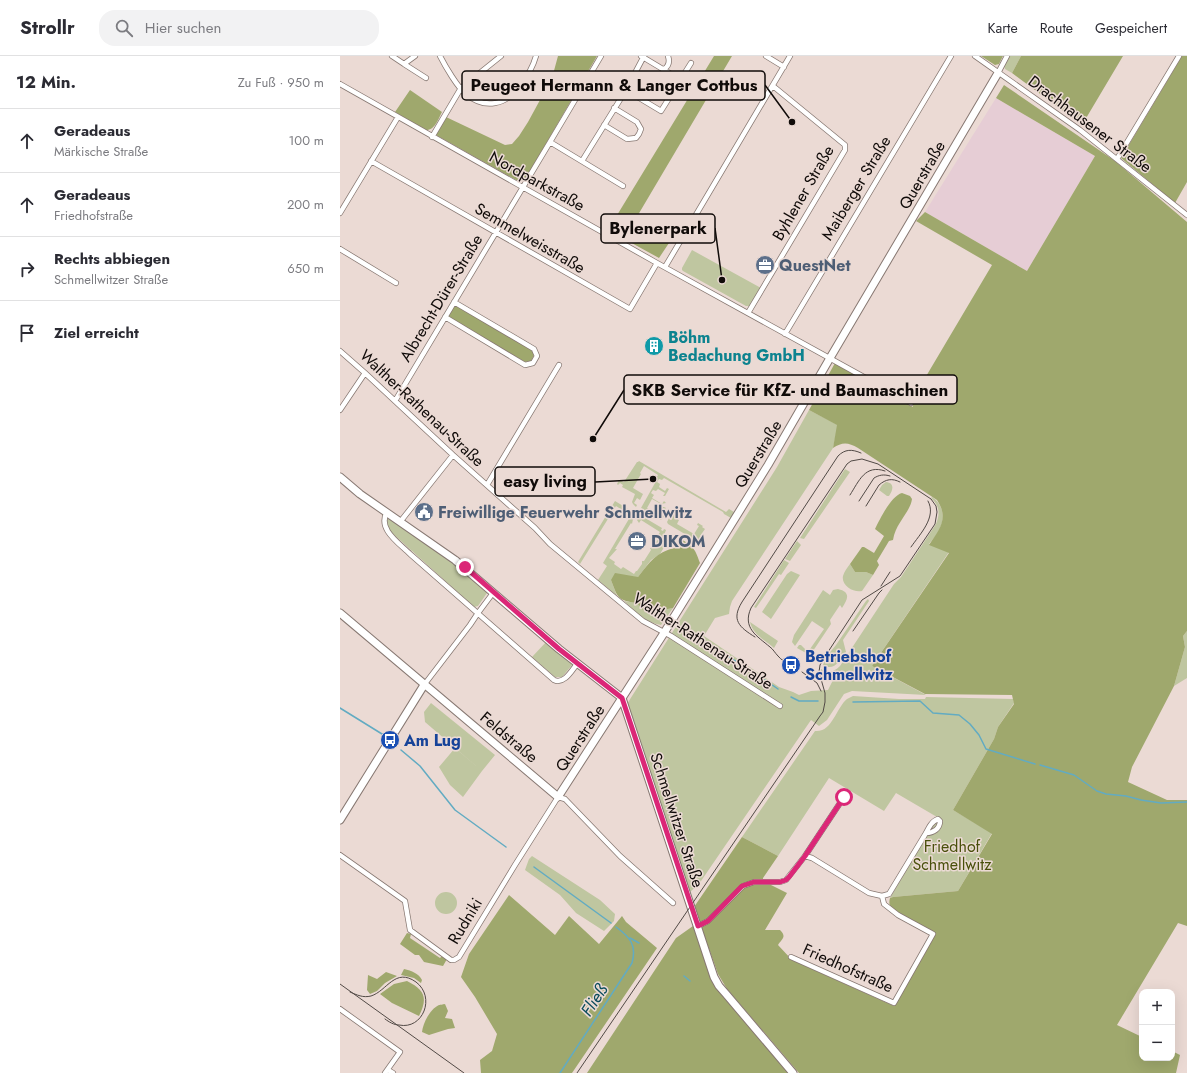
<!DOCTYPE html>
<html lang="de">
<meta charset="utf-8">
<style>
body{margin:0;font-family:Jost,sans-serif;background:#f2f2f3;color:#2b2b33}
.controls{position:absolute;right:12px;bottom:12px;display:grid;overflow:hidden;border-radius:8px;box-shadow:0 4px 16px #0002}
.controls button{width:36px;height:36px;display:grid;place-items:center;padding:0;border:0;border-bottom:1px solid #e1e1e2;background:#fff;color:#2b2b33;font:20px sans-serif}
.stop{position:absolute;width:12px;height:12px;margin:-9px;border:3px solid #db2777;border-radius:50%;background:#fff}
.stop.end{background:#db2777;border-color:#fff;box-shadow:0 1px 4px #0008}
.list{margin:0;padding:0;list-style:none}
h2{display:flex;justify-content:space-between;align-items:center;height:52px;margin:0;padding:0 16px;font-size:17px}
h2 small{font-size:13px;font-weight:400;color:#7c7c81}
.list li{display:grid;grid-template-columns:26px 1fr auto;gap:12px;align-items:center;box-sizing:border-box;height:64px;padding:0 16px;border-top:1px solid #e1e1e2}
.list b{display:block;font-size:15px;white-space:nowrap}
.list p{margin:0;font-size:13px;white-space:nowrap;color:#7c7c81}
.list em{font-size:13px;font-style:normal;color:#7c7c81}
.icon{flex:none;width:22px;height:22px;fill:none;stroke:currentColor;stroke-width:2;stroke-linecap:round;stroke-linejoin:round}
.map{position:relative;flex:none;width:847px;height:1017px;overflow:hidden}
header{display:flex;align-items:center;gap:24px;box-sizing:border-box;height:56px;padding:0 20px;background:#fff;border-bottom:1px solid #e1e1e2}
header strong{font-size:19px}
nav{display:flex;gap:22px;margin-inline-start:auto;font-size:14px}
.search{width:280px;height:36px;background:#f2f2f3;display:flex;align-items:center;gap:10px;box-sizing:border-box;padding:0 14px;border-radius:16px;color:#7c7c81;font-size:15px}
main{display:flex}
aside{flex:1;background:#fff}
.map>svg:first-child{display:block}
.industrial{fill:#e6cdd5}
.green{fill:#bfc6a0}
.forest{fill:#9fa86d}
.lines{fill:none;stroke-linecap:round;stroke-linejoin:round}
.stream{stroke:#62abc2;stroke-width:1.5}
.street-casing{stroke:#877872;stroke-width:6}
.secondary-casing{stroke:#877872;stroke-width:9}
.street{stroke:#fff;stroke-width:4.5}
.secondary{stroke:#fff;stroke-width:7}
.tram{stroke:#524a46;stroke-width:1}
.route{stroke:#db2777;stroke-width:5}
.labels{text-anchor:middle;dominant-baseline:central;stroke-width:3;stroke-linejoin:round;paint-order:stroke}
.street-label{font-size:16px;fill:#100b09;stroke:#ebdad4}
.service-label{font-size:16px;font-weight:bold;fill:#4e5e75;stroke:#ebdad4;text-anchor:start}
.culture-label{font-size:16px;font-weight:bold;fill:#0d838f;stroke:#ebdad4;text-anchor:start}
.transit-label{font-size:16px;font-weight:bold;fill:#164399;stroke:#ebdad4;text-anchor:start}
.park-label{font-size:16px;fill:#49500b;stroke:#ebdad4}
.water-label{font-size:17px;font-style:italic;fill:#0a4c5c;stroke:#ebdad4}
.leader{fill:none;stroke:#100b09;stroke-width:1.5}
.callout-dot{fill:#100b09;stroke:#ebdad4;stroke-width:1.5}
.callout{fill:#ebdad4;stroke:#100b09;stroke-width:1.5}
.callout-label{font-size:17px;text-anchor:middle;font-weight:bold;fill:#100b09}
</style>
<header>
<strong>Strollr</strong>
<div class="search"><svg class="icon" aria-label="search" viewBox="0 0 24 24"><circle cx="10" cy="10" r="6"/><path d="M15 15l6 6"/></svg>Hier suchen</div>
<nav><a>Karte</a><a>Route</a><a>Gespeichert</a></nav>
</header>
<main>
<aside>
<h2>12 Min.<small>Zu Fuß · 950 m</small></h2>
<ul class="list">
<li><svg class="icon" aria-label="ahead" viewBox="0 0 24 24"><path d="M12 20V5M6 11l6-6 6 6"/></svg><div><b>Geradeaus</b><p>Märkische Straße</p></div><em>100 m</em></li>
<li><svg class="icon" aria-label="ahead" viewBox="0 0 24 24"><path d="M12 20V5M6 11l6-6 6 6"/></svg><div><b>Geradeaus</b><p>Friedhofstraße</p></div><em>200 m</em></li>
<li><svg class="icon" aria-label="right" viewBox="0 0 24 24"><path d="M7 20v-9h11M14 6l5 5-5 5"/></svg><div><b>Rechts abbiegen</b><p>Schmellwitzer Straße</p></div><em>650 m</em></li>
<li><svg class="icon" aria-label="arrive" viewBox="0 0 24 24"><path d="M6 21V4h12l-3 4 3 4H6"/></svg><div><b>Ziel erreicht</b></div></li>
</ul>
</aside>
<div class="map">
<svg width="847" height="1017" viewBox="0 0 847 1017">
<rect width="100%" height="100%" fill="#ebdad4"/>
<path class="industrial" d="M656,42L755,100L687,215L585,156Z"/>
<path class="green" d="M670,0H681L672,17L665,13L664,10Z
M352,194L421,232L409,250H406L343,215L342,214V212Z
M469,354L498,369L493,392L392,545L390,551L389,558L375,562L364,580L439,631L453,636L459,639L471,635L488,634L493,624L488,620H481V613C488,618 494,616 500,610L554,528L561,521L596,468C600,458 600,450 591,442L592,441C602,447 606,461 600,472C598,478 593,483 589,488L609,496L532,610L586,639L512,635L504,638L487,664L479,670L471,664L359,828L350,836L287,648L437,411Z
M299,405L386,456L389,453L394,456L391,462L384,458L383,456L324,422L322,424L319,423L317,426L320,428L319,431L325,435L327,432L329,433L325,440H323L325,437L318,433L316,435L313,434L311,437L314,439L312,442L322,448L324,445L326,447L321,448L312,443L307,452L316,458L321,451H324L326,452L325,453L321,451L319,454L326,458L321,464L301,452L315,427L314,426L318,419L304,410L300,417L301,418L293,432L303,438L300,444L297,442L294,447L297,449L296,451L293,448L292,446L295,438L282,431L283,429L280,427L278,429L277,428L279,424L284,426L297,406H298Z
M505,413L510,416L464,483L460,482Z
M546,426C555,427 553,434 549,440H547L539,434L542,429Z
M275,445L288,453V454L284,458L283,457L284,455L276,450L240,508L238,506Z
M333,454L339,455L342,454L343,455L338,464H339L337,468L354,478L359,470L357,469L358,467L363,470L362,471L365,473L360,480L363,482L362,486L360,487L328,468L327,466Z
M293,456L296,457L293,463L292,468L291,467L275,493H277L269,502L275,506L274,508L281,513L283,511L294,518L296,515H297L302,508V505H304L311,494L310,492H312L319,482L318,479L320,476L301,464L299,467L297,464L300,459L322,472L321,474L323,475L324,473L326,474L324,479L329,482L332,478L320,498L311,504L298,521L271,524L277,540L258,524L267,510L263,507Z
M48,461L114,506L147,534V537L138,550L134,551L51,476L47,471L46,465Z
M457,485L461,489L450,505L445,503Z
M444,504L449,507L441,519L439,518L416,552L414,551Z
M510,508L515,516H526L533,519L522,535C514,537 501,530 503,520C504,516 507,512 510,508Z
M451,515L460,519L431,563L422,556L447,518Z
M498,533C511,536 508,543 502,552L500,549L490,564L491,568L475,592L472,596L466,597L457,592L459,589H461L465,593H470L484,573L472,565L455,590L452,586L454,579L483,534L490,539L493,534Z
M528,543L529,545L503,584L506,596C500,604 494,616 483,609L486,601L496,589L526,545Z
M284,545L297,547L317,555L333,552L321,569C306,567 295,555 284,545Z
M410,566L438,585L434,592C425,584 413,579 410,566Z
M847,575V622L834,630L845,591L843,580Z
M207,585L232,607V609L222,621H215L192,601Z
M513,640L559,643H585L586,641L673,643L674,647L658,671L654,683L613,754L652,777L618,835L553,841L550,842L597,761L556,737L544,755L489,722L438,800L402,781L475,675C492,677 496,652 507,643C509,642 511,641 513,640Z
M91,647L155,699L142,715L85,666L84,656Z
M115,692L142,715L123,741L110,729L99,711Z
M192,800L260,844L275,858L274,865L264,875L236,857L220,839L185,814L189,803Z
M95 847a11 11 0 1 1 22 0a11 11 0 1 1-22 0Z"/>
<path class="forest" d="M218,0H257L186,122L182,125L176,124L96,79L106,61L165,89L172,88L179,80L188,66L212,22Z
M374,0H392L295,164L331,184L319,202L268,174Z
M641,0H663L659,8L655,9Z
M681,0H783L742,69L672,17Z
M842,0H847V126L835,147L781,102Z
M664,29L775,105L847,166V575L843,580L845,591L834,630L792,711L788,726L827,744H847V870L838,867L777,969L802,981V1002H832V995L840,999L836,1017H459L387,933L378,918L354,851L402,781L438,800L423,822V827L431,829L447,837L425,874H440C447,881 442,883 438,889L452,904L554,950L595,877C584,871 560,860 551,851C549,848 549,846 550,842L553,841L618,835L652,778L613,754L654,683L658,671L674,648L672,639L585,638L532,610L609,497L589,489C600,473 609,462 597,444L518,392C508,386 502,386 493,392L497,369L469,354L495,307L573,351L572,344L652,209L576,165L585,156L687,215L755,100L656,42Z
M70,34L102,56C98,63 95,75 85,74L55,56Z
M115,248L192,294L194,299L191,305L185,306L107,260Z
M562,437L570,440L572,443C570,457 556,466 553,484L549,485L537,505L539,509L533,519L526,516H515L510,508L522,491H524L534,497L544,480L535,473C540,463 551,440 562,437Z
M341,483C354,491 355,493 360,507L333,552L317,555H304L297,547C277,544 278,542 271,524L275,517L298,521C309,507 316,496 335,492Z
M169,839L215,879L229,860L259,888L282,860L286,866L317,892L232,1017H141L140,1004L152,995L157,978L135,941L121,921L129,898Z
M353,870L356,873L371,920L450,1017H247L336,882Z
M67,877L71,878L70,882L100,902L102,900L107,903L103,910L84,906L79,899H75L60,888Z
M64,913C72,915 78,917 82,924L81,927L74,922L61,919Z
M46,916L57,920L45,927L37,935L30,938L27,934L28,919L37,923Z
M67,925C85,934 88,942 79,960L52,947L40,938L54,928Z
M105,948L108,955L105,962L112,963L115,972L108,973L89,979L82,976C83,967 90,953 99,949C100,949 105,948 105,948Z"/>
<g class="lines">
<path class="stream" d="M359,582L417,619
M425,624L438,633
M451,641L459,645H478
M513,646L580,645L593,657L619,659L630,668L639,679L646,693L695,708
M0,652L42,678
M61,694L80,710L115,754L166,791
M700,709L734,719L757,735L766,738L786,740L801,744L821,747L847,746
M194,811L271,867
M290,882L299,887
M344,920L350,925
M220,1017L292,907C297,889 290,881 276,871"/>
<g class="street-casing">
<path id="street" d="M52,0L64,8
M75,0L64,8L86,22
M100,0C105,10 118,32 126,38C145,54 166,49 180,30C187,21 193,11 196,0
M301,0L341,24
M426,0L444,11
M635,0L740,74L847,159
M324,13C329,10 330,6 328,0
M658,17L667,0
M0,28L317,207L571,347
M286,34L321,55L351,7
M264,69L287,83L296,82L299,78L301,73L297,66L274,52
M92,81L121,32L161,0
M210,86L283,130
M777,103L839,0
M31,105L290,253L317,207
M242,105L286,34L304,0
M0,157L58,61
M0,193L56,227
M325,211L450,0
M408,257L505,94V89L433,30
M105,261L185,309L193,307L197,300L194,293L114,246
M445,278L611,0
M0,295L25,317L55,345L113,399L195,472L210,488L303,565L331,580L440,650
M55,345L210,86L261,0
M0,354L25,317
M147,429L219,309
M47,456C37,473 59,487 70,498L214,624C224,629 232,614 237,608
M60,466L113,399
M84,629L130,569L138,557L153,537
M0,799L65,845L70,874L111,904H114L119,901L175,809L218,741L225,743L280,800L333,847
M465,800L504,741
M542,840L549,838L586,777C589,771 592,765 598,763L600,765C600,773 593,777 586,777
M358,870L368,865L403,830L414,826H440L446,824L465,800L472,802L529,837L542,840
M451,901L554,947L593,878L558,859L544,848L542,840
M0,953L60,996L45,1017
M48,1014L53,1017"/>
</g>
<g class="secondary-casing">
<path id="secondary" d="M0,421L20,438L115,504L219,593L282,642L374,921L379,930L386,938L453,1017
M0,557L218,741L324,577L428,409L490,302L658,17
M0,764L84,629"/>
</g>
<use href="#street" class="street"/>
<use href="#secondary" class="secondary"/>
<path class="tram" d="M510,439C519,425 525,408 545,415
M519,445L534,422C539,419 544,418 550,420
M526,450L539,429C546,423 552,422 560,426
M571,491C580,478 597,461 588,445
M541,530L550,516
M513,575L539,537L542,534
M415,581C399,571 391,564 402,546L498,400C505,393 512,393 521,397
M462,616L477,627L481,635
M0,928L124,1017
M10,936C17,939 23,942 31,940C47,935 55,911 76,926C96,941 83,974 59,969C54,969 49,966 45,963
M237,1017L480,660L483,656L485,646V637L479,616L480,609L484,602L522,544L560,520L595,468L597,456L596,450L591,443L538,408L522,403L511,405L507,408L411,552C402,572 417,580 430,591C433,593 435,597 438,600C441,604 447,607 451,609"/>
</g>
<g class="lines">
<path class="route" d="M125,511L219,593L282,642L358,870L368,865L402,830L414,826H440L446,824L449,821L465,800L504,741"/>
</g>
<defs>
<g id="office-disc" transform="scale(1)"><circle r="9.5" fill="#5c6f8a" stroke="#ebdad4"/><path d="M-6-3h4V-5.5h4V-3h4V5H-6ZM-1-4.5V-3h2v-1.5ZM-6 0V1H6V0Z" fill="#fff"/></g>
<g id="building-disc" transform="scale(1)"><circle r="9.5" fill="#0f9aa8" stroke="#ebdad4"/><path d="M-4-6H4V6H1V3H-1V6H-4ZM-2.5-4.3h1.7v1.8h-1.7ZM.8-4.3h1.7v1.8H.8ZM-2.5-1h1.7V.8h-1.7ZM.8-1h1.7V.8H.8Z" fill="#fff"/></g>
<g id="civic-disc" transform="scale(1)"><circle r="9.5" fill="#5c6f8a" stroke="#ebdad4"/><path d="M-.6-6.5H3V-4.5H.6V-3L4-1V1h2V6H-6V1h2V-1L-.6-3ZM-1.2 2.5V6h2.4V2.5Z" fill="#fff"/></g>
<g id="bus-disc" transform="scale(1)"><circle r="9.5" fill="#1a4fb4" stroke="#ebdad4"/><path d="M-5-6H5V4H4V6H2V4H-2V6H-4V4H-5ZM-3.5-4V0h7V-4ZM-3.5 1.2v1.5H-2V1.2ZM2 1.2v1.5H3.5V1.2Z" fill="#fff"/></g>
</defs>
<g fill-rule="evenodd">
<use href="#office-disc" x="425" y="209"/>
<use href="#building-disc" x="314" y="290"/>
<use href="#civic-disc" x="84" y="456"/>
<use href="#office-disc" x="297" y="485"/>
<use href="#bus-disc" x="451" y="609"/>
<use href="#bus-disc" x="50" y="684"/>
</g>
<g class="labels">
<g class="street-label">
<text transform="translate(750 68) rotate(37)">Drachhausener Straße</text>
<text transform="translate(582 119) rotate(-60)">Querstraße</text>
<text transform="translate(197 125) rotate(29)">Nordparkstraße</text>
<text transform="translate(516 132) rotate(-59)">Maiberger Straße</text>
<text transform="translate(463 137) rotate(-60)">Byhlener Straße</text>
<text transform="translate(190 182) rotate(30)">Semmelweisstraße</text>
<text transform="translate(101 242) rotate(-59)">Albrecht-Dürer-Straße</text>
<text transform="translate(82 352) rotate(43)">Walther-Rathenau-Straße</text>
<text transform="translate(418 398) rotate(-59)">Querstraße</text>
<text transform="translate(363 585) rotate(33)">Walther-Rathenau-Straße</text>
<text transform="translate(169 681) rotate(40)">Feldstraße</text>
<text transform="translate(240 682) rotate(-57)">Querstraße</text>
<text transform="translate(337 764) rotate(72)">Schmellwitzer Straße</text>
<text transform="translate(125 865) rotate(-59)">Rudniki</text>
<text transform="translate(508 912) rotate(24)">Friedhofstraße</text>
</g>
<g class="service-label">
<text x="439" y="209">QuestNet</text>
<text x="98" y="456">Freiwillige Feuerwehr Schmellwitz</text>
<text x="311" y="485">DIKOM</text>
</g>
<g class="culture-label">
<text x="328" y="281">Böhm<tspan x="328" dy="18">Bedachung GmbH</tspan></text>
</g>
<g class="transit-label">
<text x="465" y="600">Betriebshof<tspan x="465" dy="18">Schmellwitz</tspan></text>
<text x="64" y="684">Am Lug</text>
</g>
<g class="park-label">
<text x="612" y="790">Friedhof<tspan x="612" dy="18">Schmellwitz</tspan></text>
</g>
<g class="water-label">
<text transform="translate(254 944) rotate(-57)">Fließ</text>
</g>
</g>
<path class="leader" d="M452 66L425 29M382 224L375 172M253 383L284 334M313 423L255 426"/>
<g class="callout-dot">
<circle cx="452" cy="66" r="4"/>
<circle cx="382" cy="224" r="4"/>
<circle cx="253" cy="383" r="4"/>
<circle cx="313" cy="423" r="4"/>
</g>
<g class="callout">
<rect x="122" y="15" width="303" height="29" rx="4"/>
<rect x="261" y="158" width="114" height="29" rx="4"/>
<rect x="284" y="319" width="333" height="29" rx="4"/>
<rect x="155" y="411" width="100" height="29" rx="4"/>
</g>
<g class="callout-label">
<text x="274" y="35">Peugeot Hermann &amp; Langer Cottbus</text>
<text x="318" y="178">Bylenerpark</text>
<text x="450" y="340">SKB Service für KfZ- und Baumaschinen</text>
<text x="205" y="431">easy living</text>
</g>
</svg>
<div class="controls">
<button>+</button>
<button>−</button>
</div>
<div class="stop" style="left:504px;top:741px"></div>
<div class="stop end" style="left:125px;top:511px"></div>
</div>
</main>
